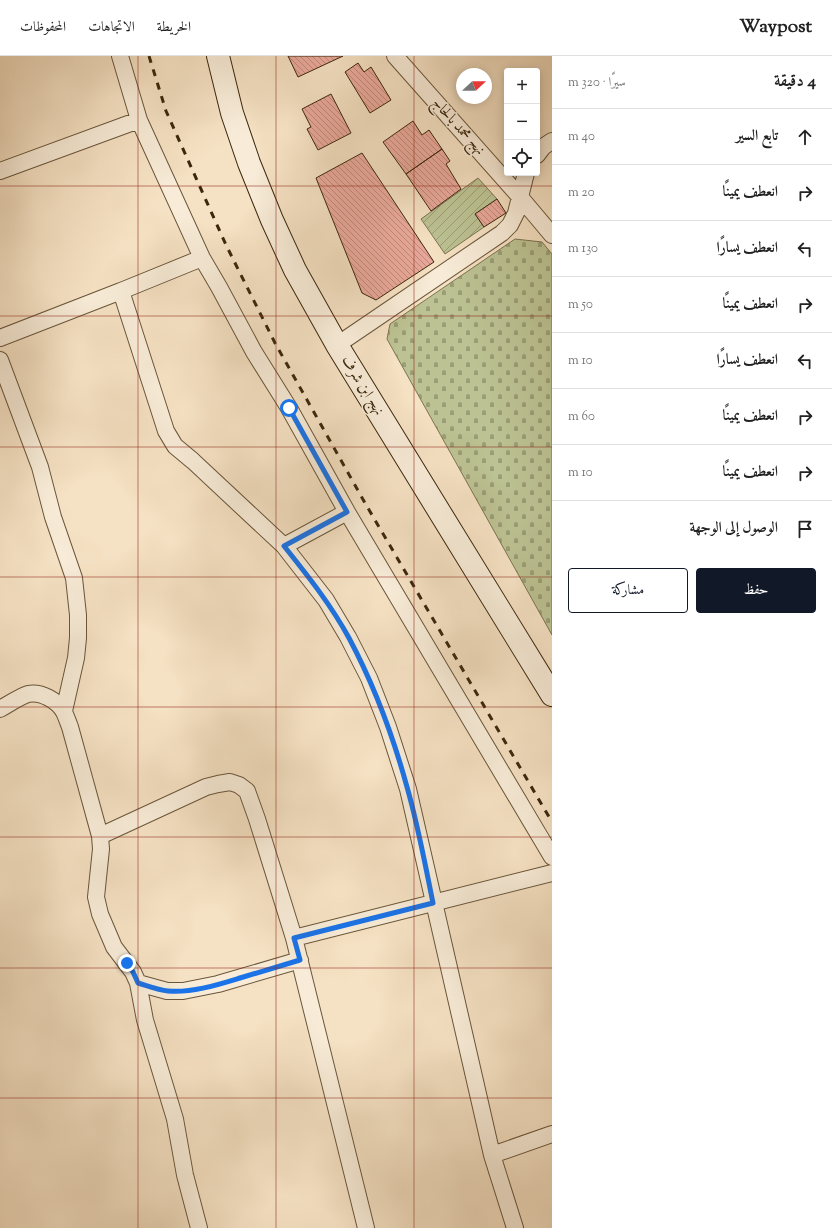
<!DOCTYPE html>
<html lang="ar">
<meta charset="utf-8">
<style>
body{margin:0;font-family:"Sorts Mill Goudy",Amiri,serif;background:#f2f2f2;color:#222;direction:rtl}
.controls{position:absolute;right:12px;top:12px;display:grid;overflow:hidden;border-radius:4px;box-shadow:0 2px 10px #0003}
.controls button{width:36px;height:36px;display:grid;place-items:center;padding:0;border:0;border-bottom:1px solid #e0e0e0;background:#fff;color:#222;font:20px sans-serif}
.compass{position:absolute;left:456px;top:12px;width:36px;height:36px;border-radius:50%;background:#fff;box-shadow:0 2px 10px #0003;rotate:68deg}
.stop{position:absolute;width:12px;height:12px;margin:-9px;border:3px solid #1a73e8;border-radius:50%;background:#fff}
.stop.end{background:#1a73e8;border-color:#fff;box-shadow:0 1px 4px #0008}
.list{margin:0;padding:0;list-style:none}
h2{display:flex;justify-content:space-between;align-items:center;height:52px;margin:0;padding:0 16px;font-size:17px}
h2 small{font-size:13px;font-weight:400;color:#767676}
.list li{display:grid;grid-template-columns:26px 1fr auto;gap:12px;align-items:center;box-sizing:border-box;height:56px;padding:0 16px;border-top:1px solid #e0e0e0}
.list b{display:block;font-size:15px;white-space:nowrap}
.list em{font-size:13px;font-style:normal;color:#767676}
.actions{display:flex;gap:8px;padding:12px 16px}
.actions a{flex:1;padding:9px 0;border:1px solid #111827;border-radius:4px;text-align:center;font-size:14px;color:#111827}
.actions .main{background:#111827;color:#fff}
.icon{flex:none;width:22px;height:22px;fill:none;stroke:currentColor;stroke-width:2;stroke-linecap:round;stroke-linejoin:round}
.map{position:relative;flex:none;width:552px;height:1172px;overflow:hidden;direction:ltr}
header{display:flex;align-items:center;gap:24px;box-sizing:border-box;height:56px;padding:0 20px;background:#fff;border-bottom:1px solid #e0e0e0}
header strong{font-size:19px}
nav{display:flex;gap:22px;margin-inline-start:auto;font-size:14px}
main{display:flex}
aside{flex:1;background:#fff}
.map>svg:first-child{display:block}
.cemetery{fill:url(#cemetery-stones);stroke:#7c7450}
.garden{fill:url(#garden-furrows);stroke:#7c7450}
.building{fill:url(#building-back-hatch);stroke:#3b270d}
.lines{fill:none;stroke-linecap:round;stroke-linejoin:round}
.street-casing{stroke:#6a563a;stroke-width:18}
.secondary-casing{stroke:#3b270d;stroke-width:24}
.street{stroke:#f8ecd8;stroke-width:16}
.secondary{stroke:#f8ecd8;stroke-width:22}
.rail{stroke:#3b270d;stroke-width:3;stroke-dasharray:7 7;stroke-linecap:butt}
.route{stroke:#1a73e8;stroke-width:5}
.grid{fill:none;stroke:#8f2418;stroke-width:1;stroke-opacity:0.55}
.labels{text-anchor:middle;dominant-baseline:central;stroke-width:3;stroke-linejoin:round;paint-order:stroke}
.street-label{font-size:15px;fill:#3b270d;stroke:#f8ecd8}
</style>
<header>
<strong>Waypost</strong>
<nav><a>الخريطة</a><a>الاتجاهات</a><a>المحفوظات</a></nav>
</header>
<main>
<aside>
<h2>4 دقيقة<small>سيرًا · 320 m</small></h2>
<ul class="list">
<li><svg class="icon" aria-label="ahead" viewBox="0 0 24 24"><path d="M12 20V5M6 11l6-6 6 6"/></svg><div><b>تابع السير</b></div><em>40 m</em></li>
<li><svg class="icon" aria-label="right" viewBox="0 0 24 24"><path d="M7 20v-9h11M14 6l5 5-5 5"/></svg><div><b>انعطف يمينًا</b></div><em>20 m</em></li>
<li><svg class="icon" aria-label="left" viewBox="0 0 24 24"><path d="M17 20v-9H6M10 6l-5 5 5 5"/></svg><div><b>انعطف يسارًا</b></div><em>130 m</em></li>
<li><svg class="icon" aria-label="right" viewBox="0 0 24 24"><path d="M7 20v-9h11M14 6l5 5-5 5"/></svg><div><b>انعطف يمينًا</b></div><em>50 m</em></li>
<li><svg class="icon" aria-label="left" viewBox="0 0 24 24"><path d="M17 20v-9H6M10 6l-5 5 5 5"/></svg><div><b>انعطف يسارًا</b></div><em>10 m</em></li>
<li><svg class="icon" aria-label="right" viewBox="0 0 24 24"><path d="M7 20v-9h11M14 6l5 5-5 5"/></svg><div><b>انعطف يمينًا</b></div><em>60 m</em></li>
<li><svg class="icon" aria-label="right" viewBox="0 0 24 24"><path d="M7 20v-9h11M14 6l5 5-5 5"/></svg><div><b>انعطف يمينًا</b></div><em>10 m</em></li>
<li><svg class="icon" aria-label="arrive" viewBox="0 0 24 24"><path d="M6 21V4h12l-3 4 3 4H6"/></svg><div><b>الوصول إلى الوجهة</b></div></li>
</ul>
<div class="actions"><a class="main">حفظ</a><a>مشاركة</a></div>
</aside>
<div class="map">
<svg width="552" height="1172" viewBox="0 0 552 1172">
<defs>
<pattern id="cemetery-stones" width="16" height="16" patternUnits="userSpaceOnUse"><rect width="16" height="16" fill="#bcc293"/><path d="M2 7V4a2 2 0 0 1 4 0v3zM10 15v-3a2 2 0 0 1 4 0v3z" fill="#9a9e76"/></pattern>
<pattern id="garden-furrows" width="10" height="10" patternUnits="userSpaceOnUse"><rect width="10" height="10" fill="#bcc293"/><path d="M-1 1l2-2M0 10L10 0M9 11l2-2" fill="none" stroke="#9a9e76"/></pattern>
<pattern id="building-back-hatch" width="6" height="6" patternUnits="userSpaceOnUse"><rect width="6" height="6" fill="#e9a89a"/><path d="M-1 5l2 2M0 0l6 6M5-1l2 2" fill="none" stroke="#be897c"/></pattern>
</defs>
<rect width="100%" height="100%" fill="#f5e1c3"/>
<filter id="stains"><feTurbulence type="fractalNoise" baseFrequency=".005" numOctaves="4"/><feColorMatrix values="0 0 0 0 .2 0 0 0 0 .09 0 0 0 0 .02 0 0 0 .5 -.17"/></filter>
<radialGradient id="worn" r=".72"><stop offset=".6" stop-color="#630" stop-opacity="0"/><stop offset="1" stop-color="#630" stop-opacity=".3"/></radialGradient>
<path class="cemetery" d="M515,183L542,186L552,198V579L387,283L390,268Z"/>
<path class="garden" d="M478,122L497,143L475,158L484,171L445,198L421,163Z"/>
<path class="building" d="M288,0H343L298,21Z
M358,7L364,16L371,11L391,44L370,57L345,16Z
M331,38L351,77L318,94L307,73L311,71L302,53Z
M413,65L422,79L429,74L442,93L406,118L383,86Z
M442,93L450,105L446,108L461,133L431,155L406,118Z
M362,97L434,206L376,244L362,237L316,122Z
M497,143L506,157L484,171L475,158Z"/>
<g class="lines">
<g class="street-casing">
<path id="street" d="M120,0L139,64L202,202L219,231L254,296L289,352L347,456L552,801
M395,0L520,141L552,179
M537,99L543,91L552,85
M0,115L139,64
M121,235L202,202
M0,282L121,235L166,375L175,390L193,405L284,490L326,544L348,581L369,622L388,671L408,733L492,1099L515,1172
M337,289L502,177L510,169L516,157L526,117
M0,304L40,411L53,461L74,522L78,559V582L76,602L64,655
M284,490L347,456
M0,653C9,648 19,641 28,638C41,635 58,645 64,656C66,660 68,666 70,671L100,780L101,793L96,841L100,858L114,891L133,916L138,927L145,964L175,1063L185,1119L199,1172
M100,780L206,731L218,728L230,726L239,729L247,735L257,763L294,882L366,1172
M294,882L552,817
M138,927L167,935H183L218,928L300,904
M492,1099L552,1078"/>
</g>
<g class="secondary-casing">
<path id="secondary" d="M218,0L232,57L249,107L272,164L295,214L337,289L552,639"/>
</g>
<use href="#street" class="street"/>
<use href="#secondary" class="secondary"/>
<path class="rail" d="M149,0L166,55L226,189L275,287L365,447L552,766"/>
</g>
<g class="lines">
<path class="route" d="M127,907L133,916L138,927C148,930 158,934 168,935C192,937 217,929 240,922C260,916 280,910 300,904L294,882L433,847C425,808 418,769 407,731C393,680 374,629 349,582C331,549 308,520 284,490L347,456L289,352"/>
</g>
<path class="grid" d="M138,0V1172M276,0V1172M414,0V1172M0,130H552M0,260H552M0,391H552M0,521H552M0,651H552M0,781H552M0,912H552M0,1042H552"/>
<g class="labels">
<g class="street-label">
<text transform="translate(458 71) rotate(48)">نهج محمد بالحاج</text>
<text transform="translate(362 330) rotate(58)">نهج ابن شرف</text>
</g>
</g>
<rect width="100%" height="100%" filter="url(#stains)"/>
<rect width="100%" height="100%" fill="url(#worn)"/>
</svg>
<div class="controls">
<button>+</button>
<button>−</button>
<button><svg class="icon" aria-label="locate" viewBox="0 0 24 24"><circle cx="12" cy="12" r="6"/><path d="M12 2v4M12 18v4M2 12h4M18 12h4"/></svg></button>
</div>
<svg class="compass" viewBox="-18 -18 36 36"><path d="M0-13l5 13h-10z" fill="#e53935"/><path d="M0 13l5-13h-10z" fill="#767676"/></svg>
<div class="stop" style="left:289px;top:352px"></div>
<div class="stop end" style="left:127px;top:907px"></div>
</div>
</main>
